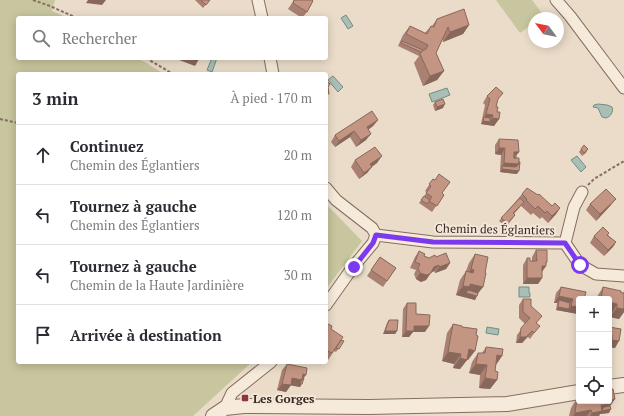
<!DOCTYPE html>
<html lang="fr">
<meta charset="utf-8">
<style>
body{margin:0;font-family:"PT Serif",serif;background:#f7f7f7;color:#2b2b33}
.controls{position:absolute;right:12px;bottom:12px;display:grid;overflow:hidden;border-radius:4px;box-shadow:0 2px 10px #0003}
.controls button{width:36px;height:36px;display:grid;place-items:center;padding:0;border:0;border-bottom:1px solid #e1e1e2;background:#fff;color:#2b2b33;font:20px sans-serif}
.compass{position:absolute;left:528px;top:12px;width:36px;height:36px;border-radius:50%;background:#fff;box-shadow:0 2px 10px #0003;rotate:302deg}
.stop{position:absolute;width:12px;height:12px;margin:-9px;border:3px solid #7c3aed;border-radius:50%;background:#fff}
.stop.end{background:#7c3aed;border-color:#fff;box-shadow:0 1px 4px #0008}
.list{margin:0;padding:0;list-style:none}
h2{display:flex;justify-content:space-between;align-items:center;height:52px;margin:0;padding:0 16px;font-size:17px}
h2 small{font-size:13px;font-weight:400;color:#7c7c81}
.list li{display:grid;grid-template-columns:26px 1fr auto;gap:12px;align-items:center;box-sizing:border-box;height:60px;padding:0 16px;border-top:1px solid #e1e1e2}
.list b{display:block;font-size:15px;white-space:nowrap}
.list p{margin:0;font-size:13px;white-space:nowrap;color:#7c7c81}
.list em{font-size:13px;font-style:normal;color:#7c7c81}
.icon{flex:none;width:22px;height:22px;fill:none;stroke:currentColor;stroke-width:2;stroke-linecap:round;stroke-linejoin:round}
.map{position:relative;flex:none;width:624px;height:416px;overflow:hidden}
.search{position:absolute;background:#fff;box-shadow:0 2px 10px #0003;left:16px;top:16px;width:312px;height:44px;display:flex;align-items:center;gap:10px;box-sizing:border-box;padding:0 14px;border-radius:4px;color:#7c7c81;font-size:15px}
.panel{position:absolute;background:#fff;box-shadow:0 2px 10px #0003;left:16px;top:72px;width:312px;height:292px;border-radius:4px}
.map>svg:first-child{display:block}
.green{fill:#c7c69e}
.water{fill:#a9bfb6;stroke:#718d82}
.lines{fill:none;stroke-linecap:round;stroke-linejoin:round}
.minor-casing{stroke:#856e5f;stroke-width:13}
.tertiary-casing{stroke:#856e5f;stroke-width:16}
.path{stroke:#856e5f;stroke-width:2;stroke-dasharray:3 2;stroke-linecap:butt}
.minor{stroke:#f6eadb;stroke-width:11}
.tertiary{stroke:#f6eadb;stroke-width:14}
.wall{fill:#a98071}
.shaded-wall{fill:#89685c}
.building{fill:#c49583;stroke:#89685c}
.route{stroke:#7c3aed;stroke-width:5}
.poi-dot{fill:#8d3642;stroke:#f2e7d8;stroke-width:1.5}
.labels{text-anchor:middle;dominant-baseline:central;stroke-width:4;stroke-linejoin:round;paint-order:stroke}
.street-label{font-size:12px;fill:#372921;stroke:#f2e7d8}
.poi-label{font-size:12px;font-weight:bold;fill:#372921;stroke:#f2e7d8;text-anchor:start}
</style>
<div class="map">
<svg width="624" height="416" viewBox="0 0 624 416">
<rect width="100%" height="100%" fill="#eadcc9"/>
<path class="green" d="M0,0H55L52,11L68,18H18V58H138L164,74H18V362H252L193,416H0Z
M496,0H532L544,16L541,18H534V23L520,33Z
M326,204L362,241L326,289Z"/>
<path class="water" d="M346,15L353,26L348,29L341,18Z
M212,58H217L212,72L207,70Z
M333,76L343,87L338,92L328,80Z
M447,88L450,95L432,102L429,94Z
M598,104L607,105L612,107C614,112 610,117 606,118L602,117L598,108L593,107L594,105Z
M577,156L586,167L581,172L571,160Z
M519,287H529V293H530V297H519Z
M487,327L499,329L498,335L486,333Z"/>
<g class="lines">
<g class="minor-casing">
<path id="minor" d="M258,0L262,18
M556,0L570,16L624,88
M270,58L273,74
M326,188L336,200L372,228L376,235L373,243L353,267L326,305
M376,235L433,242L565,243L580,265L596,274L624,276
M565,243L574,207L582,192
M225,408L232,393L271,362"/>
</g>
<g class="tertiary-casing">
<path id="tertiary" d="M609,387L624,385
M213,416L225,408L244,406L369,407L507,404L579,392"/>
</g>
<path class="path" d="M33,0L50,6L77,18
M146,58L173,74
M0,119L18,123
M588,185L594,179L624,161"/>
<use href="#minor" class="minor"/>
<use href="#tertiary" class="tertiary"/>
</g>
<path class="wall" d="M195,0H210L203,8Z
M294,0H312L307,12L302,18L288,9Z
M437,19L469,25L463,34L443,42L442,39L436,53L444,71L437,80L423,86L414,63L419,56L398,46L403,35L410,26L425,33L431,26H432Z
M487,96L497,101L496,107L499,119L494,126L481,124L485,105L483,103Z
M435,102L443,108L435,111L433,105Z
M378,120L373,126L368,130L366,140L356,147L350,137L335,147L331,142L335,135Z
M499,139L519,152L516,155L517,174L500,172L501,155L495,154V145Z
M581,149H588L586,153L582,156L579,152Z
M355,160L377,163L371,167L367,173L359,179L351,167Z
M433,179L442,193L444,195L432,212L419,203L427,192L425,191Z
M522,194L552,205L560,208L556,214L548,223L542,217L540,219L533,213L531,215L521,206L514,214L513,218L506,227L499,221Z
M590,204L611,205L596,221L586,210Z
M609,233L608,235L615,244L604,256L590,243L594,236Z
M536,250L547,262L546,264V266L542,272V278L538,284H523V265L527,258L530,261H532V257Z
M419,251L424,256L429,258L436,257L450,263L446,269L435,273L434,271L431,273L426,280L421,282L416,279L414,274L416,270L410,268L415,257Z
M475,254L485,273L483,287L478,293L475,300L456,295L460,280L466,271L469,263Z
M380,257L396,268L383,287L367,276Z
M561,287L586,292L578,314L556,310L557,303H554L556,293Z
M603,287L623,293L624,291V312L619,319L610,317L611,314L609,313V299H596L597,297Z
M523,299L531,306L537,323L535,332L530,339L528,337L522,343H516L517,335L525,324L519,318V305Z
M407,303L416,314L425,332H413L409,337H402L403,309Z
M389,320L397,331L395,334H383L387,323Z
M326,323L331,329L341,340L344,341L336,352L334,351L328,360L326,359Z
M453,324L468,360H467L460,369L453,368L454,364L442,361L447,333Z
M609,327L621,329L615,348L609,347Z
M486,347L502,356L496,364L495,371L497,380L490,389L479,388L480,375L469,373L472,362L478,353H482Z
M287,364L304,378L300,387L291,385L286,392L277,390L282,370Z
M577,398L615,399L610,406L609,413L600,414L599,416H569L571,408Z"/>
<path class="shaded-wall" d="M88,0H106L102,5L86,3Z
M469,25L463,34L443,42L450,32Z
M174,58H195L199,59L195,66Z
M444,71L437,80L423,86L430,76Z
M445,104L443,108L435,111L437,107Z
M486,114L493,115L488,121L490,122L492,118L499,119L494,126L481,124L483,121L484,117L482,121Z
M378,120L373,126L362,134L367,127Z
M354,131L350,137L335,147L339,141Z
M371,134L366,140L356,147L361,140Z
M499,148H505L501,155L495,154Z
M514,152H519L514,158Z
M382,156L377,163L366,171L370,164Z
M504,163L519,164V171L517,174L500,172L502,169V166Z
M372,167L367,173L359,179L364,173Z
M616,199L611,205L596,221L600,214Z
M560,208L556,214L548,223L552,216Z
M616,242L613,247L604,256L608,250Z
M546,262H547L544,266H546L541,273L542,266Z
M450,263L446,269L435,273L439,267Z
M439,265L434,271L429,274L434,267Z
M471,269L474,270L467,279L465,278Z
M420,273L430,274L426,280L421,282L416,279Z
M527,278H542L538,284H523Z
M470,284L483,287L476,296H477L475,300L456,295L463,286Z
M559,296L573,299L568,306L559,300L557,303H554Z
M609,302L617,304L611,314L609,313Z
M624,303V312L619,319L610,317L617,308Z
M571,306L579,307V313L578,314L556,310L558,307L569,309Z
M414,326H429L425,332H413L409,337H402L406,331Z
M385,331H397L395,334H383Z
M532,331L522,343H516L520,337Z
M609,335H612L609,340Z
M612,340L619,341L615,348L609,347V344Z
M469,349L475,351L468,360L462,359Z
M448,352L461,354L454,364L442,361Z
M497,355L502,356L496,365Z
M460,358L467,360L460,369L453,368Z
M476,364L487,365L480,375L469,373Z
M303,374L306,375L300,383L302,384L300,387L288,385L292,378Z
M485,378L497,380L490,389L479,388Z
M282,384L291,385L286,392L277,390Z
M615,399L608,409H611L609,413L600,414L599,416H590L592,413L604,401H609V400Z
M591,410L587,416H573L575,413Z"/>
<path class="building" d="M201,0H210L206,5Z
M294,0H312L313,1L307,12L293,3Z
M464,9L469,25L450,32L448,27L436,53L444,71L430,76L420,54L422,51L426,49L428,45L406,34L410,26L427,34L431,26L434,27L437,19Z
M402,41L423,50L421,52L401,43Z
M326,80L330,84L328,87L329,94H326Z
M496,87L503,93L498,99L496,107H498L497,112H500L499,119L492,118L493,115L486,114L490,99L487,96Z
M443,99L445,104L437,107L435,102Z
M372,111L378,120L367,127L371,134L361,140L354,131L339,141L335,135Z
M484,117L490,118V122L483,121Z
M499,139L518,140L519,152H514V158H519V164L504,163L505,148H499Z
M584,145L588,149L584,153L581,149Z
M375,147L382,156L370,164L372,167L364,173L355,160Z
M514,155H516V158H514Z
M519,162H520L519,171L502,169V166L516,167L519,164Z
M439,174L450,182L442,193L444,195L437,206L429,201L432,197L426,193L431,186L429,184L433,179L435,180Z
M527,188L538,195L539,194L552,206L555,203L560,208L552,216L547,211L545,213L538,206L535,209L526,200L527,199L522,194Z
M606,189L616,199L600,214L590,204Z
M424,196L430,200L427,204L421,200Z
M520,198L524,202L513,213L515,215L508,223L501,218Z
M603,227L609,233L607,235L616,242L608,250L594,236Z
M536,250H547V262H546V266H542V278H527V258H530V261H537Z
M419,251L425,254L424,256L429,258L435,255L436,257L446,253L450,263L439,267V265L434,267L430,274L426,275L420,273L418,268L420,264L415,262Z
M475,254L488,257L485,273H486L483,287L470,284V287L463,286L466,271L473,273L474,270L471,269Z
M380,257L396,268L387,281L371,270Z
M561,287L586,292L584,299H579V307L571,306L573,299L559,296Z
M603,287L621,291V293H624V309L617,308V304L609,302V299H601Z
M468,290L478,293L477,296L466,293Z
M523,299H531V306L542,316L536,323L540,326L534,333L532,331L526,337H520L521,328L530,318L523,312Z
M559,300L570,303L569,309L558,307Z
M407,303H416V314L430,315L429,326H414V331H406Z
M389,320H398L397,331H385Z
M326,323L332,326L331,329L343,337L332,353L326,350V336L327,335L326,334Z
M453,324L462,326V327L477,329L476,335L478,336L475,351L469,349L467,360L460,358L461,354L448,352Z
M609,327L621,329L619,341L612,340V335H609Z
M341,340L344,341L339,349L336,348Z
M486,347L503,349L502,356L497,355L495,371L498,372L497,380L485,378L487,365L476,364L478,353H485Z
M287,364L307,368L306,375L303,374L302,380L292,378L291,385L282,384Z
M302,378H304L302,384L300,383L302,380Z
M609,389H613L615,399L609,400Z
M577,398H579V401H605V405H601L602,411L592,413L591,410L575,413Z
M610,406L611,409L602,411V410L604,407Z"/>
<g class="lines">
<path class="route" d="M354,267L373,243L376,235L433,242L565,243L580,265"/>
</g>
<rect class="poi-dot" x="241" y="394" width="8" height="8" rx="2"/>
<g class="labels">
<g class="street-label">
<text transform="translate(495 229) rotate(1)">Chemin des Églantiers</text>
</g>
<g class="poi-label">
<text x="253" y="398">Les Gorges</text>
</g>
</g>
</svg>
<div class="controls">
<button>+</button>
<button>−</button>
<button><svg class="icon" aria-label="locate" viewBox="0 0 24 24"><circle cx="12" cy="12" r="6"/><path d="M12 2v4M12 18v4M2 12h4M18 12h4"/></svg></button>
</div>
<svg class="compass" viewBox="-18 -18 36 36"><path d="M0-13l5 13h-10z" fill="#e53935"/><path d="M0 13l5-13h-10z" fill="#7c7c81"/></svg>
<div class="stop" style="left:580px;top:265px"></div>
<div class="stop end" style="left:354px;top:267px"></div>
<div class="search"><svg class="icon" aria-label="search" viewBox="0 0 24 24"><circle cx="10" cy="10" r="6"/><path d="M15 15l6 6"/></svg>Rechercher</div>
<section class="panel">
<h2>3 min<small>À pied · 170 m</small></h2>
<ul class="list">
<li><svg class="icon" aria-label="ahead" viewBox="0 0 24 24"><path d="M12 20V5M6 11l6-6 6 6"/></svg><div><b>Continuez</b><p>Chemin des Églantiers</p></div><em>20 m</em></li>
<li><svg class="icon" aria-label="left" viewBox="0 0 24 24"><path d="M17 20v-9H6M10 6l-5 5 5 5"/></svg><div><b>Tournez à gauche</b><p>Chemin des Églantiers</p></div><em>120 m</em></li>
<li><svg class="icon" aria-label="left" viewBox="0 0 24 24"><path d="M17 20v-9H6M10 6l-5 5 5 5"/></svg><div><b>Tournez à gauche</b><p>Chemin de la Haute Jardinière</p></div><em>30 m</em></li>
<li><svg class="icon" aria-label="arrive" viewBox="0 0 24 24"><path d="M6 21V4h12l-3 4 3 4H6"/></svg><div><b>Arrivée à destination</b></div></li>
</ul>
</section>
</div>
